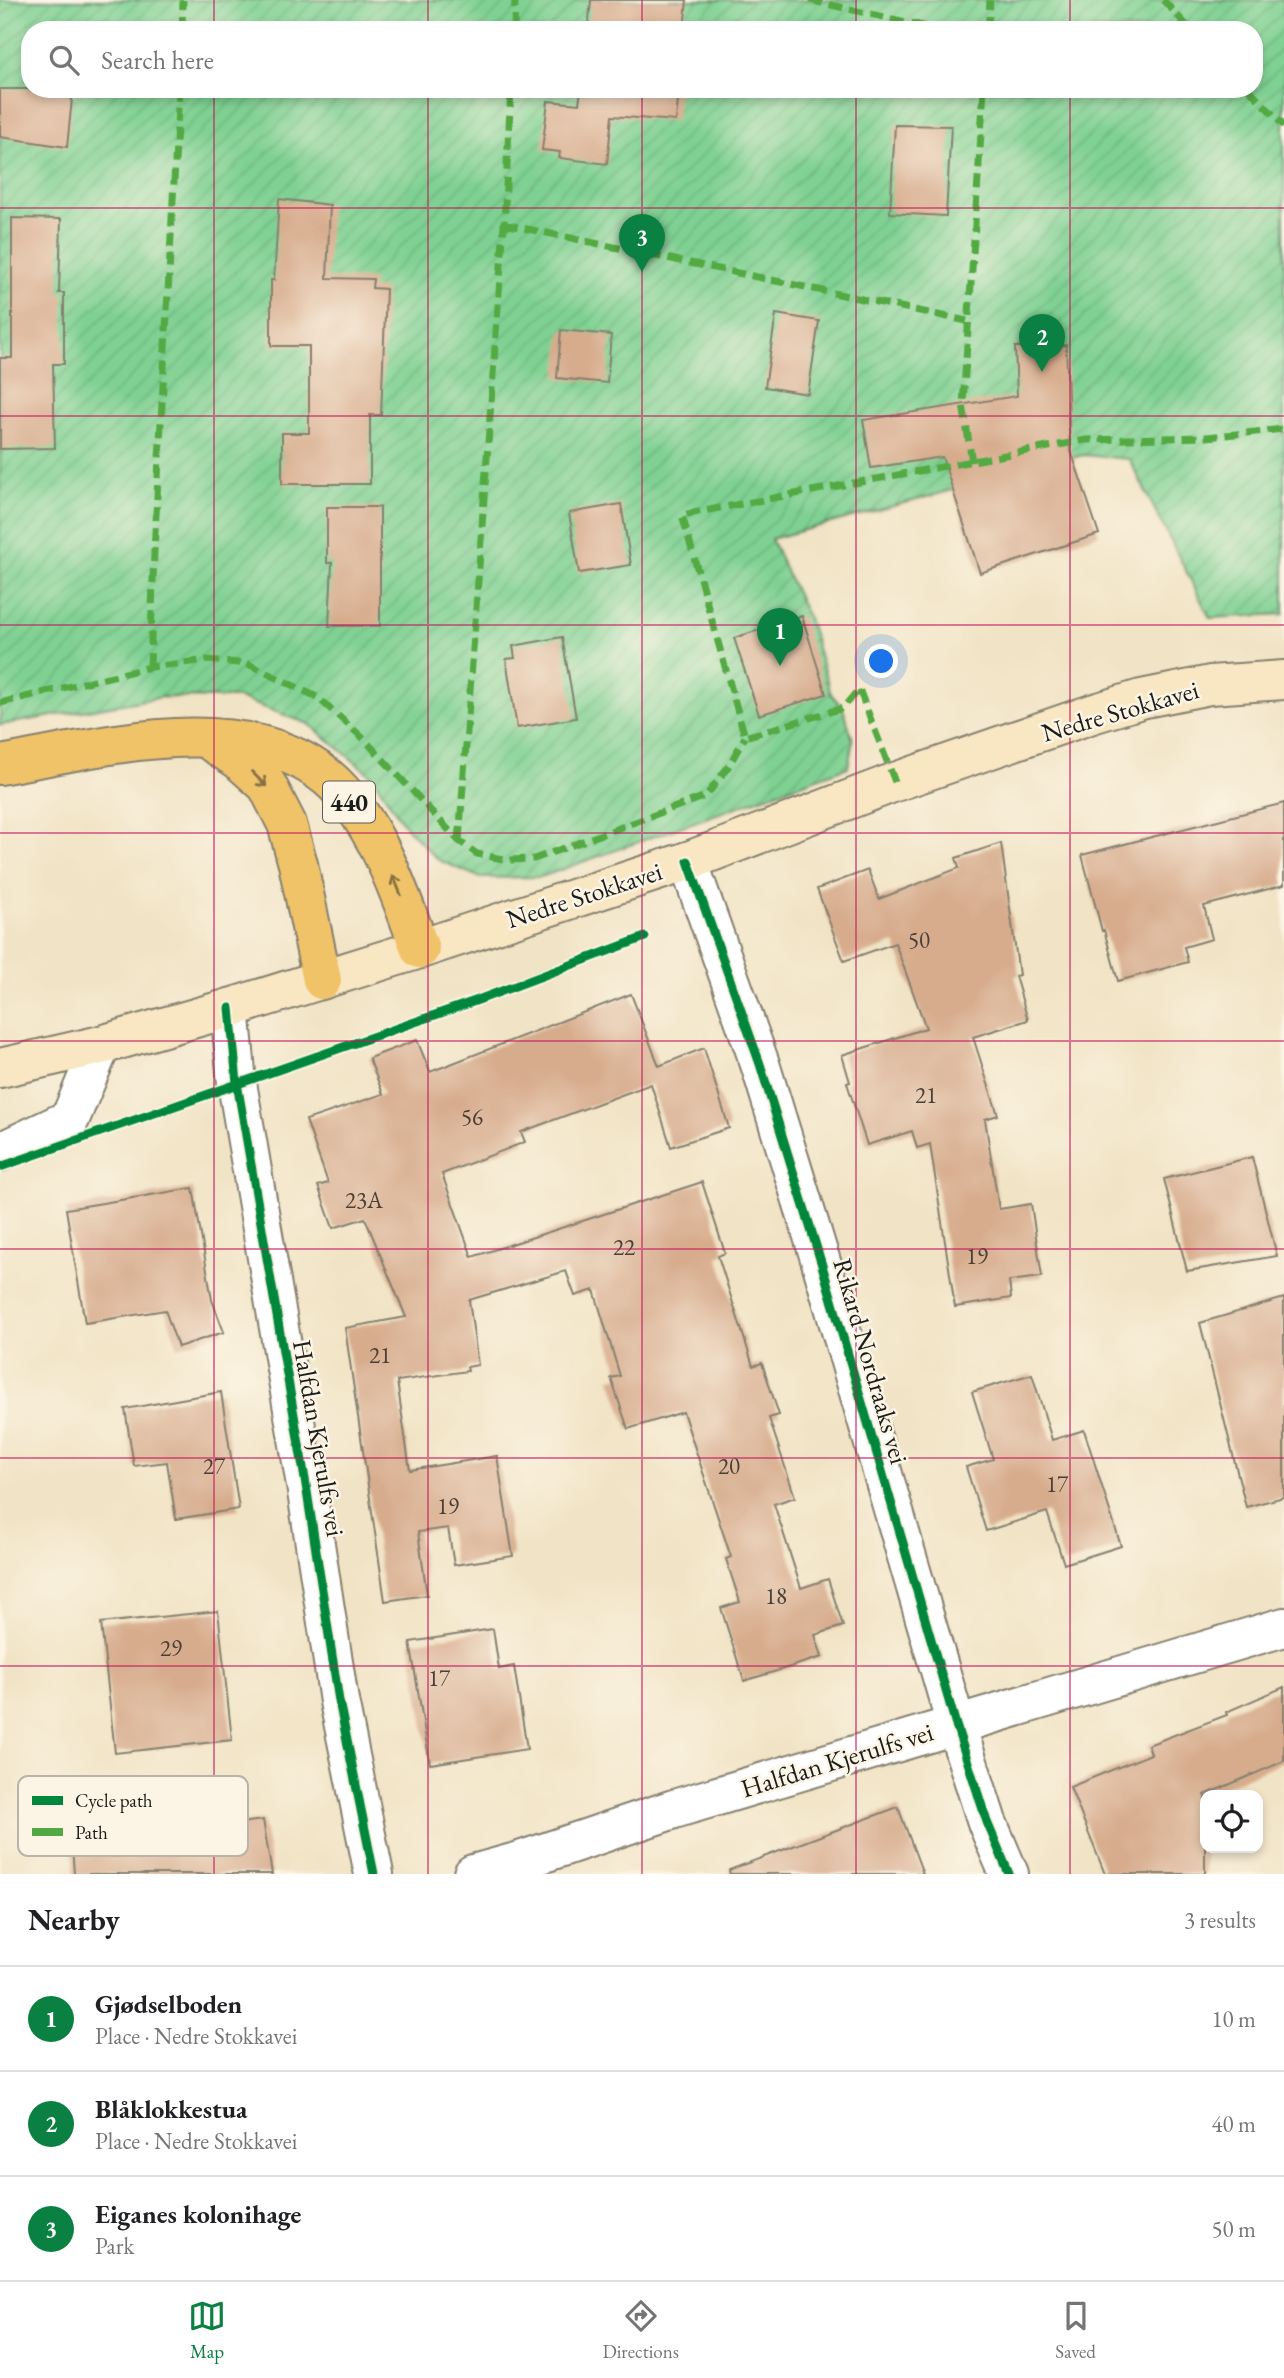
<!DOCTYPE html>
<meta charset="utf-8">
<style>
body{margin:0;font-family:"EB Garamond",serif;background:#f6f6f6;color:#202124}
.controls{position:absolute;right:21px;bottom:21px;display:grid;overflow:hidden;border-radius:14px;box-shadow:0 4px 10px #0003}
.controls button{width:63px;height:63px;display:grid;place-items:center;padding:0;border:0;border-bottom:2px solid #e0e0e0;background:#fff;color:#202124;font:35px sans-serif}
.you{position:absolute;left:882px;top:662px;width:24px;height:24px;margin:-18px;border:5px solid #fff;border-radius:50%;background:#1a73e8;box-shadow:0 0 0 10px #1a73e833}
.badge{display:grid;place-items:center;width:46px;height:46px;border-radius:50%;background:#0b8043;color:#fff;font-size:23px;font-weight:700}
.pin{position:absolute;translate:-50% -58px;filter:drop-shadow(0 2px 4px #0008)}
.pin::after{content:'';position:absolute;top:37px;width:24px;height:21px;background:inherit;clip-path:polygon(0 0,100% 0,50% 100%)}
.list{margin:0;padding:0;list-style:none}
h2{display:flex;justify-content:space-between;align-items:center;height:91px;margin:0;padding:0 28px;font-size:30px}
h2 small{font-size:23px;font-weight:400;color:#757577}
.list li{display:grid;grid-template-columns:46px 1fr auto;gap:21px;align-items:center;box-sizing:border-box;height:105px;padding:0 28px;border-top:2px solid #e0e0e0}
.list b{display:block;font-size:26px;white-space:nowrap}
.list p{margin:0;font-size:23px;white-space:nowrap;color:#757577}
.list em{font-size:23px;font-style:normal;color:#757577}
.icon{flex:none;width:38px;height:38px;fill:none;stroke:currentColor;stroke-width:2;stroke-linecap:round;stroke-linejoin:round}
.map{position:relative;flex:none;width:1284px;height:1874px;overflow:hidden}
.search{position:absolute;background:#fff;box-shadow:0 4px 10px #0003;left:21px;right:21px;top:21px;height:77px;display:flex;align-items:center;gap:18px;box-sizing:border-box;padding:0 24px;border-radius:28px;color:#757577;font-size:26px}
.sheet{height:406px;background:#fff}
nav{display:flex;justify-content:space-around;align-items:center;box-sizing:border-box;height:98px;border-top:2px solid #e0e0e0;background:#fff;font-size:19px;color:#757577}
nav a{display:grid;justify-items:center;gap:4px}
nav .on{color:#0b8043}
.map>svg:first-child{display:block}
.garden{fill:url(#garden-furrows);stroke:#4e7658;stroke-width:2;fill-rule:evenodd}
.building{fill:#d7ac8d}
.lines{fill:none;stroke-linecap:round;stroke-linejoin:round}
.minor-casing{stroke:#868070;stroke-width:42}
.secondary-casing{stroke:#868070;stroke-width:42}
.primary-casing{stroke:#868070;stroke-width:42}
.minor{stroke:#fff;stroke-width:38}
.secondary{stroke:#f9e7c3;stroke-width:38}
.primary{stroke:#f0c369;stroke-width:38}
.quiet{stroke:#52a943;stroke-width:7;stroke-dasharray:14 7;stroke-linecap:butt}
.cycleway-casing{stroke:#fcf5e5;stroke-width:13}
.cycleway{stroke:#00873e;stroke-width:9}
.oneway{stroke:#867042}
.grid{fill:none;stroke:#c2185b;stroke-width:2;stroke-opacity:0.55}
.labels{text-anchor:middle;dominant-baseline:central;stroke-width:5;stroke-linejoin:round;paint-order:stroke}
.number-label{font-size:23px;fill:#4b4038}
.shield{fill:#fcf5e5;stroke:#5f5d58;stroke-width:2}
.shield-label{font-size:24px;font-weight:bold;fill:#1c1c1c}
.street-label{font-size:26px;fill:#1c1c1c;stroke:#fcf5e5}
.key{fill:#fcf5e5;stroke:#b9b4a9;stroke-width:2}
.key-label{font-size:19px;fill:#1c1c1c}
</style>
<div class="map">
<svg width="1284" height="1874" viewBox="0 0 1284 1874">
<defs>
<pattern id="garden-furrows" width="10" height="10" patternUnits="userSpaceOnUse" patternTransform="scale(1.75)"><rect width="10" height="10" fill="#7fd193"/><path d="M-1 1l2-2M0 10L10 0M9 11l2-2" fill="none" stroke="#6db37e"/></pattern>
</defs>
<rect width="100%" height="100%" fill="#fcf5e5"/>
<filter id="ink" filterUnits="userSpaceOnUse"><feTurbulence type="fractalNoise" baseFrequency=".0143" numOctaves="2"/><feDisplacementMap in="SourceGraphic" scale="14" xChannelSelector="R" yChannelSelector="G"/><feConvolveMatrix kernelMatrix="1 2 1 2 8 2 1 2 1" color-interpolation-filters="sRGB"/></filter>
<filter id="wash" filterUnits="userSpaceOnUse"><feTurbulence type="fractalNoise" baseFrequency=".00686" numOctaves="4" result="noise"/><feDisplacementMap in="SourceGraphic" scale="28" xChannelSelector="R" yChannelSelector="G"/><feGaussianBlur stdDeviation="1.57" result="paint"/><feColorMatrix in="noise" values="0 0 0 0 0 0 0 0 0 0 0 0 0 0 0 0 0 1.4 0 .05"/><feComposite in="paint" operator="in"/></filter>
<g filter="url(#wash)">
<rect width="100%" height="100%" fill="#f1e3c5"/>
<path class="garden" d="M0,0H1284V614L1210,618L1129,459L1083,455L771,539L808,618L831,694L843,708L853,740L848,767L541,877L481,878L438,860L405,826L372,776L309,724L238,698L163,697L0,725ZM30,30H1254V89H30Z"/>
<g id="blocks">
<path class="building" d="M591,0H687L684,30H588Z
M0,89H73L67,147L0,137Z
M581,89H679L676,121L612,116L607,164L559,158L560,152L542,150L548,101L579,104Z
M895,125L951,126L946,216L890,213Z
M279,199L330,205L327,278L373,279L372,288L386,289L381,415H370V484H282V433H309V346H271V280H274Z
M12,218L61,219L59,293H64V364H53L55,448L0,449V358H12Z
M776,314L819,321L808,394L765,387Z
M561,330L611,335L607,383L557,378Z
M1066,345L1070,448L1099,534L980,573L942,457L871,468L863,420L1017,396L1015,347Z
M621,504L631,565L579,573L569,513Z
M327,507H380V626H329L332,563H327Z
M802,616L826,694L759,715L734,638Z
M562,637L576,718L517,728L506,659L515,658L513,646Z
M1284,803V885L1204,906L1212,939L1184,947L1188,962L1118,981L1104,930L1102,931L1082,855Z
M1001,843L1019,975L1015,976L1028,1020L973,1037L998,1115L985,1119L999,1209L1031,1204L1042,1277L1009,1281L1011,1298L955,1307L930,1144L917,1148L912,1131L867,1145L847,1083L850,1082L842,1055L926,1028L895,943L844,961L817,889L868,870L879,899L959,868L956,858Z
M631,994L659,1066L704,1048L729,1128L671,1147L651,1084L521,1132L525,1142L442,1174L472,1257L702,1182L725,1253L718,1256L753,1366L762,1363L779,1415L769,1418L795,1497L774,1504L801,1588L828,1579L843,1626L815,1635L822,1657L744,1681L721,1608L740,1602L726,1559L731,1557L683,1412L628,1429L611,1378L620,1376L594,1290L575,1296L566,1271L469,1300L478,1365L467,1367L468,1371L397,1381L410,1470L497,1456L513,1556L454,1565L448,1528L418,1532L427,1595L385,1601L345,1328L406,1317L365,1218L333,1228L318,1186L328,1183L306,1120L383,1094L369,1058L417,1040L430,1072Z
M1252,1157L1277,1256L1187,1271L1164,1179Z
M193,1188L212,1300L224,1332L178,1347L165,1310L85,1323L66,1209Z
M1284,1298V1497L1246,1507L1200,1323Z
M1032,1374L1052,1440L1084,1430L1121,1546L1064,1564L1047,1512L986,1531L966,1467L993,1459L972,1392Z
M221,1392L239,1509L176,1519L167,1462L134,1466L125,1409Z
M218,1611L232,1740L115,1753L101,1623Z
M493,1629L499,1669L514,1666L527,1749L430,1764L410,1642Z
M1284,1687V1761L1205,1795V1874H1105L1070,1787L1151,1754L1148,1745L1227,1715L1226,1712Z
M898,1807L923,1874H730L729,1870Z
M263,1820L272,1874H74L72,1845Z"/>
</g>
</g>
<g filter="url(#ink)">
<use href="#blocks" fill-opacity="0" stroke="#868070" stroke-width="2"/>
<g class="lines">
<g class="minor-casing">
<path id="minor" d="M688,861L760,1064L821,1262L956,1725L987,1822L1009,1874
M230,1008L237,1083L306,1485L339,1701L374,1874
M0,1152L70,1119L101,1045
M473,1874L520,1861L674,1809L1284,1627"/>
</g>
<g class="secondary-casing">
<path id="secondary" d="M0,1068L101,1045L230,1008L420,949L688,861L895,782L1092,714L1141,699L1210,685L1284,680"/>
</g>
<g class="primary-casing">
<path id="primary" d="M210,741L239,760L267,785L287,824L298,864L322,980
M0,765C99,748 241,707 327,777C374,816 400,893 420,949"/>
</g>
<use href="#minor" class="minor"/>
<use href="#secondary" class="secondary"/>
<use href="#primary" class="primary"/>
<path class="quiet" d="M809,0L941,30
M1163,0L1191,30
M182,30L183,0
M514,30L515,0
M988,30L990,0
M1249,89L1284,126
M504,224L967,321
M972,462L963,404L984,89
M150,667L154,552L179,89
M0,703L150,667L208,660L248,664L317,697L364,739L459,841L477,854L508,860L534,859L706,796L728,767L745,737
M895,782L859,689L843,708L745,737L682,515L1086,440L1207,437L1284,429
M459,841L504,224L511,89"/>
<g class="cycleway-casing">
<path id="cycleway" d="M688,861L760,1064L821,1262L956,1725L987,1822L1009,1874
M230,1008L237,1083L306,1485L339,1701L374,1874
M0,1167L478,1000L645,937"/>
</g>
<use href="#cycleway" class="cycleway"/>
</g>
<defs><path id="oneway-shaft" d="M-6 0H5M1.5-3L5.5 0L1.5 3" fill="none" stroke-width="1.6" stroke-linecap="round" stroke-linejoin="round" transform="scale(1.75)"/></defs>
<g class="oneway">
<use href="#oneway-shaft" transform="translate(259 779) rotate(45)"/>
<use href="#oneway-shaft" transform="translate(397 885) rotate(-112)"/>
</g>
</g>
<path class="grid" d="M214,0V30M428,0V30M642,0V30M856,0V30M1070,0V30M214,89V1874M428,89V1874M642,89V1874M856,89V1874M1070,89V1874M0,208H1284M0,416H1284M0,625H1284M0,833H1284M0,1041H1284M0,1249H1284M0,1458H1284M0,1666H1284"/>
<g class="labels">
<g class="number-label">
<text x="919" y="940">50</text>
<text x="926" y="1095">21</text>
<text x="472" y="1117">56</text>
<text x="364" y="1200">23A</text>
<text x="624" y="1247">22</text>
<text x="977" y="1256">19</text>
<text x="380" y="1355">21</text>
<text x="214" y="1466">27</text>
<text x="729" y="1466">20</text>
<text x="1057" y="1484">17</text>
<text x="448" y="1506">19</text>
<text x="776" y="1596">18</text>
<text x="171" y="1648">29</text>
<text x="439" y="1678">17</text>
</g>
<rect class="shield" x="323" y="781.5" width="52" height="41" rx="5"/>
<g class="shield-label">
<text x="349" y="802">440</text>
</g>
<g class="street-label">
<text transform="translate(1120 711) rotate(-16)">Nedre Stokkavei</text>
<text transform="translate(584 895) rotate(-18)">Nedre Stokkavei</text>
<text transform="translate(871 1361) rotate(74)">Rikard Nordraaks vei</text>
<text transform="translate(319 1438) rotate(80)">Halfdan Kjerulfs vei</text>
<text transform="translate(837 1760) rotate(-17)">Halfdan Kjerulfs vei</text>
</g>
</g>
<rect x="18" y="1776" width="230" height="80" rx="10" class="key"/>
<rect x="32" y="1796" width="31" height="9" fill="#00873e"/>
<rect x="32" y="1828" width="31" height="8" fill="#52a943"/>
<g class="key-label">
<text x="75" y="1807">Cycle path</text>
<text x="75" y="1839">Path</text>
</g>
</svg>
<div class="controls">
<button><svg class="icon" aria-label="locate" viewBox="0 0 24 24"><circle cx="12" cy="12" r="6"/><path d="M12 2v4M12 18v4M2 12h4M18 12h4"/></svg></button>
</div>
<div class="you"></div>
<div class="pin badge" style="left:780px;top:666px">1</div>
<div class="pin badge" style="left:1042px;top:372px">2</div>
<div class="pin badge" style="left:642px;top:272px">3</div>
<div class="search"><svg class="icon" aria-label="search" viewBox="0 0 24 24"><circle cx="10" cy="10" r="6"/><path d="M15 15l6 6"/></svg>Search here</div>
</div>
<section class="sheet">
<h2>Nearby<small>3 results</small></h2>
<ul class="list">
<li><span class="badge">1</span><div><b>Gjødselboden</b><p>Place · Nedre Stokkavei</p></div><em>10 m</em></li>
<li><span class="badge">2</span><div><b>Blåklokkestua</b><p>Place · Nedre Stokkavei</p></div><em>40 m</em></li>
<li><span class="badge">3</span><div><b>Eiganes kolonihage</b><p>Park</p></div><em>50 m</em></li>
</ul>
</section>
<nav>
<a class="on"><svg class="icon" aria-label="map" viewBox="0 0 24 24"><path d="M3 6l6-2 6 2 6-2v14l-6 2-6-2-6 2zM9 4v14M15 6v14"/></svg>Map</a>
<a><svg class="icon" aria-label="directions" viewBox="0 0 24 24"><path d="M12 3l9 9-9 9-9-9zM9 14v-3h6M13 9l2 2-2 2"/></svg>Directions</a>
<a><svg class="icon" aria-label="saved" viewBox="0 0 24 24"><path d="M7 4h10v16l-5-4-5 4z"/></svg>Saved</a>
</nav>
